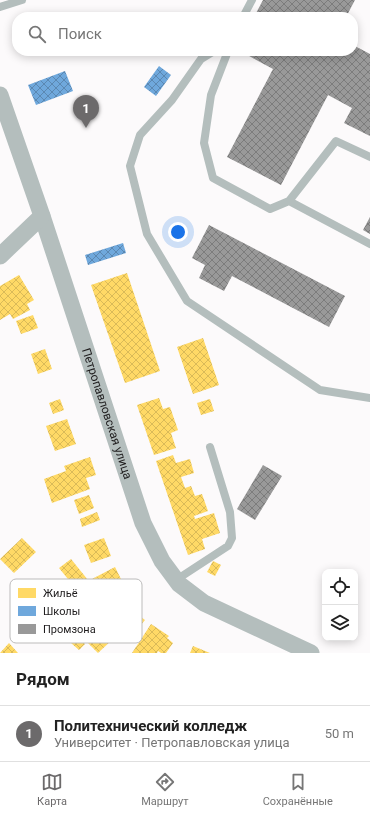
<!DOCTYPE html>
<html lang="ru">
<meta charset="utf-8">
<style>
body{margin:0;font-family:Roboto,sans-serif;background:#f6f6f6;color:#222}
.controls{position:absolute;right:12px;bottom:12px;display:grid;overflow:hidden;border-radius:8px;box-shadow:0 2px 10px #0003}
.controls button{width:36px;height:36px;display:grid;place-items:center;padding:0;border:0;border-bottom:1px solid #e0e0e0;background:#fff;color:#222;font:20px sans-serif}
.you{position:absolute;left:178px;top:232px;width:14px;height:14px;margin:-10px;border:3px solid #fff;border-radius:50%;background:#1a73e8;box-shadow:0 0 0 6px #1a73e833}
.badge{display:grid;place-items:center;width:26px;height:26px;border-radius:50%;background:#6c6a6b;color:#fff;font-size:13px;font-weight:700}
.pin{position:absolute;translate:-50% -33px;filter:drop-shadow(0 1px 2px #0008)}
.pin::after{content:'';position:absolute;top:21px;width:14px;height:12px;background:inherit;clip-path:polygon(0 0,100% 0,50% 100%)}
.list{margin:0;padding:0;list-style:none}
h2{display:flex;justify-content:space-between;align-items:center;height:52px;margin:0;padding:0 16px;font-size:17px}
h2 small{font-size:13px;font-weight:400;color:#767676}
.list li{display:grid;grid-template-columns:26px 1fr auto;gap:12px;align-items:center;box-sizing:border-box;height:56px;padding:0 16px;border-top:1px solid #e0e0e0}
.list b{display:block;font-size:15px;white-space:nowrap}
.list p{margin:0;font-size:13px;white-space:nowrap;color:#767676}
.list em{font-size:13px;font-style:normal;color:#767676}
.icon{flex:none;width:22px;height:22px;fill:none;stroke:currentColor;stroke-width:2;stroke-linecap:round;stroke-linejoin:round}
.map{position:relative;flex:none;width:370px;height:653px;overflow:hidden}
.search{position:absolute;background:#fff;box-shadow:0 2px 10px #0003;left:12px;right:12px;top:12px;height:44px;display:flex;align-items:center;gap:10px;box-sizing:border-box;padding:0 14px;border-radius:16px;color:#767676;font-size:15px}
.sheet{height:108px;background:#fff}
nav{display:flex;justify-content:space-around;align-items:center;box-sizing:border-box;height:56px;border-top:1px solid #e0e0e0;background:#fff;font-size:11px;color:#767676}
nav a{display:grid;justify-items:center;gap:2px}
nav .on{color:#6c6a6b}
.map>svg:first-child{display:block}
.homes{fill:url(#homes-cross-hatch)}
.schools{fill:url(#schools-cross-hatch)}
.industry{fill:url(#industry-cross-hatch)}
.lines{fill:none;stroke-linecap:round;stroke-linejoin:round}
.service{stroke:#b4bebd;stroke-width:8}
.minor{stroke:#b4bebd;stroke-width:17}
.labels{text-anchor:middle;dominant-baseline:central;stroke-width:4;stroke-linejoin:round;paint-order:stroke}
.street-label{font-size:12px;fill:#1e1c1d;stroke:#fff}
.key{fill:#fff;stroke:#bcbbbb;stroke-width:1}
.key-label{font-size:11px;fill:#1e1c1d}
</style>
<div class="map">
<svg width="370" height="653" viewBox="0 0 370 653">
<defs>
<pattern id="homes-cross-hatch" width="8" height="8" patternUnits="userSpaceOnUse"><rect width="8" height="8" fill="#ffd966"/><path d="M0 0l8 8M0 8l8-8" fill="none" stroke="#daba58"/></pattern>
<pattern id="schools-cross-hatch" width="8" height="8" patternUnits="userSpaceOnUse"><rect width="8" height="8" fill="#6fa8dc"/><path d="M0 0l8 8M0 8l8-8" fill="none" stroke="#5b88b2"/></pattern>
<pattern id="industry-cross-hatch" width="8" height="8" patternUnits="userSpaceOnUse"><rect width="8" height="8" fill="#999"/><path d="M0 0l8 8M0 8l8-8" fill="none" stroke="#7c7c7c"/></pattern>
</defs>
<rect width="100%" height="100%" fill="#fcfafb"/>
<path class="homes" d="M127,273L160,371L125,383L91,285Z
M19,275L34,300L27,304L30,310L13,319L10,314L0,320V286Z
M33,315L38,328L21,334L16,321Z
M203,338L219,385L193,394L177,347Z
M45,349L52,369L38,374L31,354Z
M159,398L163,409L170,407L178,430L171,433L176,448L154,455L137,405Z
M60,399L64,410L53,414L49,403Z
M210,399L214,411L201,415L197,403Z
M67,419L76,444L55,451L46,426Z
M173,455L176,463L190,459L194,473L181,477L185,488L191,486L195,496L202,494L208,511L194,516L195,519L214,513L220,533L202,539L205,549L188,555L156,461Z
M90,457L96,475L86,478L90,489L52,503L44,479L66,471L64,466Z
M89,495L94,508L79,514L74,500Z
M97,512L100,520L82,527L80,519Z
M22,538L36,552L14,573L0,559Z
M104,538L111,556L91,563L84,545Z
M71,559L88,580L76,589L59,568Z
M213,561L221,565L215,576L207,572Z
M115,567L122,581L98,593L92,579Z
M136,613L145,620L133,635L124,628Z
M102,624L115,637L98,653L85,640Z
M151,624L169,636L167,638L173,643L166,653H161L158,651L157,653H132Z
M78,637L85,644L79,650L71,643Z
M9,643L18,653H0Z
M193,646L210,653H190Z"/>
<path class="schools" d="M159,66L171,75L156,96L144,87Z
M65,71L73,91L36,105L28,85Z
M123,243L126,253L88,265L85,255Z"/>
<path class="industry" d="M263,0H355L346,17H254Z
M353,45L370,54V136L344,123L352,108L328,95L281,185L227,157L273,69L240,51H353Z
M370,217V234L363,230Z
M209,225L345,296L329,327L232,276L224,291L199,278L205,265L192,258Z
M263,465L282,476L255,520L237,509Z"/>
<g class="lines">
<path class="service" d="M0,7L22,0
M243,17L252,0
M214,51L201,59L172,100L140,135L130,166L147,234L187,301L320,390L370,398
M228,51L211,95L204,143L213,178L270,209L289,201L370,244
M289,201L336,141L370,157
M176,580L228,546L232,538L230,512L210,447"/>
<g class="minor">
<path id="s1" d="M0,95L42,216L143,523L162,561L179,584L204,603L311,653"/>
<path d="M0,256L42,216"/>
</g>
</g>
<g class="labels">
<g class="street-label">
<text stroke="none"><textPath href="#s1" startOffset="336">Петропавловская улица</textPath></text>
</g>
</g>
<rect x="10" y="579" width="132" height="64" rx="6" class="key"/>
<rect x="18" y="588" width="18" height="10" fill="#ffd966"/>
<rect x="18" y="606" width="18" height="10" fill="#6fa8dc"/>
<rect x="18" y="624" width="18" height="10" fill="#999"/>
<g class="key-label">
<text x="43" y="597">Жильё</text>
<text x="43" y="615">Школы</text>
<text x="43" y="633">Промзона</text>
</g>
</svg>
<div class="controls">
<button><svg class="icon" aria-label="locate" viewBox="0 0 24 24"><circle cx="12" cy="12" r="6"/><path d="M12 2v4M12 18v4M2 12h4M18 12h4"/></svg></button>
<button><svg class="icon" aria-label="layers" viewBox="0 0 24 24"><path d="M12 4l9 5-9 5-9-5zM3 14l9 5 9-5"/></svg></button>
</div>
<div class="you"></div>
<div class="pin badge" style="left:86px;top:128px">1</div>
<div class="search"><svg class="icon" aria-label="search" viewBox="0 0 24 24"><circle cx="10" cy="10" r="6"/><path d="M15 15l6 6"/></svg>Поиск</div>
</div>
<section class="sheet">
<h2>Рядом<small></small></h2>
<ul class="list">
<li><span class="badge">1</span><div><b>Политехнический колледж</b><p>Университет · Петропавловская улица</p></div><em>50 m</em></li>
</ul>
</section>
<nav>
<a class="on"><svg class="icon" aria-label="map" viewBox="0 0 24 24"><path d="M3 6l6-2 6 2 6-2v14l-6 2-6-2-6 2zM9 4v14M15 6v14"/></svg>Карта</a>
<a><svg class="icon" aria-label="directions" viewBox="0 0 24 24"><path d="M12 3l9 9-9 9-9-9zM9 14v-3h6M13 9l2 2-2 2"/></svg>Маршрут</a>
<a><svg class="icon" aria-label="saved" viewBox="0 0 24 24"><path d="M7 4h10v16l-5-4-5 4z"/></svg>Сохранённые</a>
</nav>
